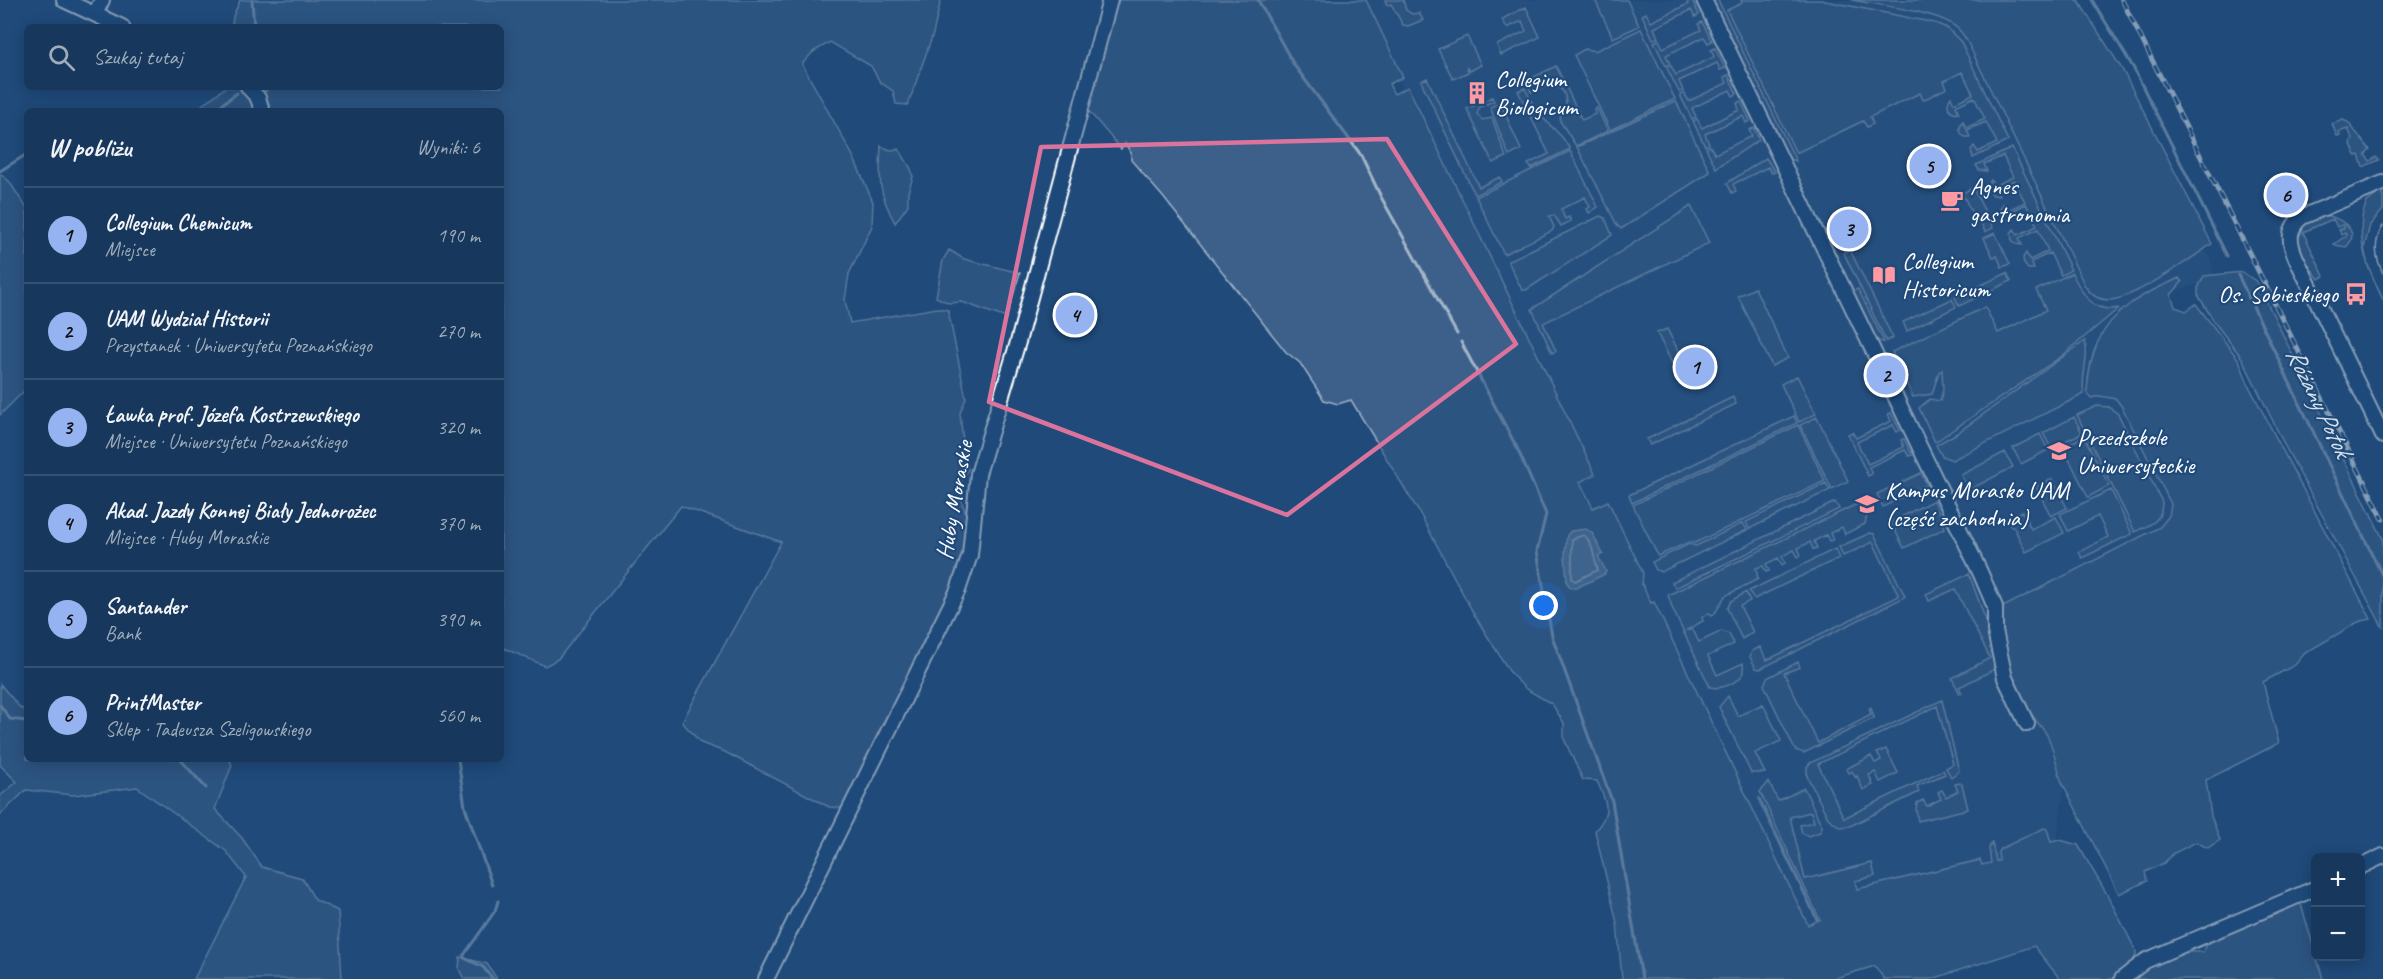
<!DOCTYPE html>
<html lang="pl">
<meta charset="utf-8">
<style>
body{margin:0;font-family:Caveat,sans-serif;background:#244365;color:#f1f3f6}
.controls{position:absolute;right:18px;bottom:18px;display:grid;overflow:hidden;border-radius:9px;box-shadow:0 3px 15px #0003}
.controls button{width:54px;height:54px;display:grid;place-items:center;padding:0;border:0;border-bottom:2px solid #365272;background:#17385c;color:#f1f3f6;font:30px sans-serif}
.you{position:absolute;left:1544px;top:606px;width:21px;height:21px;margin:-15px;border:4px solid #fff;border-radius:50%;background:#1a73e8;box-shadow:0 0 0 9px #1a73e833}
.badge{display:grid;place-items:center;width:39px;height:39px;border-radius:50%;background:#95b2f1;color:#111;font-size:20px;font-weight:700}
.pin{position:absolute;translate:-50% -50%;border:3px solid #fff;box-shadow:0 2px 6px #0006}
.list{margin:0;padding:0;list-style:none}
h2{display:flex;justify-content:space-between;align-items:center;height:78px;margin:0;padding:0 24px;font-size:26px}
h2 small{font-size:20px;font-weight:400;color:#9eacbb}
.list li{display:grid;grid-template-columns:39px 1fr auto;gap:18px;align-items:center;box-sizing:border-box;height:96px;padding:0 24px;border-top:2px solid #365272}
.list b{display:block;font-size:22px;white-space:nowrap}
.list p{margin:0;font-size:20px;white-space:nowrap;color:#9eacbb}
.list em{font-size:20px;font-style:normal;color:#9eacbb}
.icon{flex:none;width:33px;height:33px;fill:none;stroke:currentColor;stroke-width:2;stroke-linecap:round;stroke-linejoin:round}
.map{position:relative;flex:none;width:2383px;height:979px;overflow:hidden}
.search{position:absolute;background:#17385c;box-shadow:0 3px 15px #0003;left:24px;top:24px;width:480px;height:66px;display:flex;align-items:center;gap:15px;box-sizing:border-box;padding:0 21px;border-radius:9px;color:#9eacbb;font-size:22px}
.panel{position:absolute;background:#17385c;box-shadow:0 3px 15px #0003;left:24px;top:108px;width:480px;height:654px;border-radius:9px}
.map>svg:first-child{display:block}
.built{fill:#2e5683}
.green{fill:#3c618b;stroke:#9eb0c5;stroke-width:1.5}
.water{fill:#6583a4;stroke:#a3b5c8;stroke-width:1.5}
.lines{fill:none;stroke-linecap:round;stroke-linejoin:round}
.shore{stroke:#c1cddb;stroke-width:1.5}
.stream{stroke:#a3b5c8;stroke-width:3}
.minor-casing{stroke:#fff;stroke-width:18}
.minor{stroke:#1f4a7a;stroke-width:14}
.tram{stroke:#fff;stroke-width:1.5}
.rail-casing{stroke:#fff;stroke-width:5}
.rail{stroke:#1f4a7a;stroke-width:3;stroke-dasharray:9;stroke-linecap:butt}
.marked{fill:none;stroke:#da749d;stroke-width:4.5;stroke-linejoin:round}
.labels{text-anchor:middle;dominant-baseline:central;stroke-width:4.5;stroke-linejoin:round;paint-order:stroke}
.poi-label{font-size:24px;fill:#fff;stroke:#1f4a7a;text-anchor:start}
.street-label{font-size:24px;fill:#fff;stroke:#1f4a7a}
.water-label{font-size:26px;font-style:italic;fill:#d8e0e8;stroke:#1f4a7a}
</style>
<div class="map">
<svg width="2383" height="979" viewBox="0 0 2383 979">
<rect width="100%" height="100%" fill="#1f4a7a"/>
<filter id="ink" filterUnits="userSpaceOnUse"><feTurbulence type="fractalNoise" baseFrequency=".0167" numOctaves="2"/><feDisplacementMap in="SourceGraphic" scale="12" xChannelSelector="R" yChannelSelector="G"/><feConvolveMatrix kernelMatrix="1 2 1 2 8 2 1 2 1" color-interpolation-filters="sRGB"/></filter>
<g filter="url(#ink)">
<path class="built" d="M1361,0H2056L2113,86L2210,258L2215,280L2166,293L2094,344L2210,572L2067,771L2055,851L1713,961L1492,273Z"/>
<path class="green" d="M240,0H941L933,34L908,105L896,104L893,91L880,82L871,66L830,42L813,52L802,64L853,156L873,202L872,226L849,274L845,300L850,323L937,308L948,310L966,398L960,413L964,451L968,470C945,499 977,513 971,544C969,552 961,561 956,568L959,587L854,802L842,808L829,807L725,752L701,743L682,722L781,542L681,506L558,659L545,666L501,647V111H266L263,104L249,111H194L226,87H501V27H232C232,13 236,12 240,0Z
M1115,0H1366L1403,77L1389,84L1394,94L1408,87L1595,474L1580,482L1593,508L1608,501L1643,573L1642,584L1651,603L1654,602L1808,925L1817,921L1760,803L1759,797L1818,920H1820L1760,792L1769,782L1778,801L1804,788L1822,826L1820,832L1808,836L1802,833L1800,825L1814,822L1811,812L1790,817L1805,879L1872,863L1875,876L1855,881L1857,889L1980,860L1982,865L1991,863L1989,848L1992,843L1996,861H1999L1998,852L2000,849L2044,828L2047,829L2051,842L2060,840L2078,845L2108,896L2136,951C2137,962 2123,975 2113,979C2104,979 2071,979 2060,979L2034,946L1932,979H1884L1875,966L1832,979H1622L1617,923L1595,831C1612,811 1607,804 1597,781L1583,780L1564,739V723L1552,704L1526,689L1511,674L1475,616L1419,512L1351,400L1338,404L1324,400L1300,363L1286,352L1163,197L1131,160V153L1125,143L1121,149L1087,109Z
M1385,0H1403L1406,10L1412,14L1419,13L1423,20L1408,26L1403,25L1391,4L1387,5Z
M1595,0H1627L1639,26L1613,38Z
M1687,0H1692L1699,15L1695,17L1691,10L1654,28L1658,38L1653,39L1642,15L1646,13L1651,22L1688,4Z
M1709,0H1718L1796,161L1788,159Z
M1741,0H1821L1935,23L1947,28L1961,42L2008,141L1973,158L1971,150L1974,146L1978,152L1997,143L1986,122L1967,130L1970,137H1965C1959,133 1958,127 1963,121L1966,128L1985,119L1974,97L1956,106L1959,113C1948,113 1945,104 1951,97L1954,103L1973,94L1962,72L1944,81L1947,88L1923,100L1920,93L1870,117L1873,124L1867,127L1863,121L1796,153L1727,10L1742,3Z
M1852,0H2078L2122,69L2212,244C2192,258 2131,301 2108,300C2098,300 2091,295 2085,286L1969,45C1965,36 1959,28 1950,23C1931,11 1877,5 1852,0Z
M1526,7L1540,37L1501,55L1497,45L1526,31L1522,21L1507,28L1502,19Z
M1702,22L1712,41L1708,43L1704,37L1666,55L1670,64L1666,66L1654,42L1659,40L1663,48L1701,30L1698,24Z
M1641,29L1675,99L1610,130L1574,55L1585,49L1595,51Z
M1467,36L1481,65L1470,71L1467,68L1468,72L1453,79L1438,49Z
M1715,48L1725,68L1720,70L1717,63L1679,81L1683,91L1679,92L1667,68L1671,66L1676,75L1714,57L1711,50Z
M1556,66L1582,120L1595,114L1594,109L1597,108L1608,131L1576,146L1560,121L1561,113L1566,103C1565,80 1546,85 1531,92L1526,81Z
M1728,75L1737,94L1733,96L1730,90L1692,108L1696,117L1692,119L1680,95L1684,93L1689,101L1727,83L1724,77Z
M1427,78L1479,187L1500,177L1502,182L1475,195L1421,81Z
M1525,88L1536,111L1562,137L1570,149L1531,168L1528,164L1549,154L1518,91Z
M1492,97L1494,101L1480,107L1477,114L1482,120L1492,118L1506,157L1493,163L1467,109Z
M1676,101L1710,172L1621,229L1617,225L1577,147Z
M1741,101L1750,121L1746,123L1743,116L1705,134L1709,144L1705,146L1693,121L1697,119L1702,128L1739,110L1737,103Z
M1500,102L1521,150L1509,156L1490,107Z
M2343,120L2348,122L2370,150L2365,155L2370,161L2376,157L2379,160L2363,167L2359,155L2356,156L2350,142L2353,140L2348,129L2339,132L2340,135L2337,136L2332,124Z
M1754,128L1759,140L1716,168L1706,148L1710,146L1715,154L1752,136L1749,130Z
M881,146L890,150L899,149L911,169L913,177L908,192V205L895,223C878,191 879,181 881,146Z
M2012,148L2071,270L2061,275L2050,253L2031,262L2034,269H2028L2024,264L2023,258L2026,253L2030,260L2048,251L2038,229L2019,238L2022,245L2016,244L2012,240L2011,233L2014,229L2018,235L2037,226L2026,204L2008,213L2011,220H2004L2000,215V209L2003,204L2006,211L2025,202L2014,180L1996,189L1999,196L1993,195L1988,191V184L1991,180L1994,186L2013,177L2003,156L1984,164L1987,171L1979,170L1976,165Z
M1570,151L1598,207L1589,213L1587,209L1590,207L1585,197L1561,209L1565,219L1569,217L1571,221L1561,226L1554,215L1549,216L1554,227L1552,231L1504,254L1476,197Z
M1766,158L1775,172L1772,173L1768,167L1733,184L1736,191L1732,193L1727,183Z
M0,174L9,181L27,209V388L0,415Z
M1973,188L1993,228L1985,232L1980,220L1976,221L1962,193Z
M2383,190V210L2370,225L2364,248L2368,266L2383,300C2369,271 2352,234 2367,202Z
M1691,206L1709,243L1543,323L1556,351L1552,353L1532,309Z
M2321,215C2336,214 2364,231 2346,247L2335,245L2334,244L2347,235L2345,232L2341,234L2339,230L2344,228L2342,225L2337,227L2333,219L2303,232L2324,276L2319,279L2303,258L2298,240L2305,223Z
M1600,216L1605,218L1612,235L1526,290H1522L1508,261Z
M1995,233L2010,264L2002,267L1997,256L1993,257L1984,238Z
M949,250L964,259L1020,273L1006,318L962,302L949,303L936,297L943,260Z
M1850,250L1893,338L1886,341L1844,253Z
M2242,272L2257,282L2383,539V628L2286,448L2242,358L2215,323L2198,295V288L2204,276Z
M2007,273L2011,281L1959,306L1955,297Z
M2072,273C2082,293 2092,314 2119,308L2062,356L1935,442L1919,408L1930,399L1940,401L1943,390L1942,370L1939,372L1932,394L1913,397L1892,352L1985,307L1998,333L2046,310L2036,290Z
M2179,278L2182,282L2171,295L2175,307L2186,311L2196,304L2239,360L2249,386L2371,619L2358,622L2305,653L2295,665L2263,682L2279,743L2206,780L2211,816L2220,840L2208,848L2196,842L2174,853L2164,863L2145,872L2147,881L2119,894L2061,780C2057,765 2054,749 2047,735C2042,727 2035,720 2030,712C2015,686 1990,636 2003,607L2160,527L2169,516L2171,504L2122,407L2116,399L2100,396L2091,398L2087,392C2089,355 2099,326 2130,304C2144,293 2163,286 2179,278Z
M1755,288L1788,358L1772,366L1738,296Z
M1858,289L1884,342L1876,341L1851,292Z
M1952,299L1956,307L1907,331L1903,322Z
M1667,329L1682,358L1672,363L1657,333Z
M2085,341C2090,359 2080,376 2084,394L1952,460L1942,456L1936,445L1957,433Z
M1797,376L1816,414L1799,422L1781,384Z
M1733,397L1736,404L1650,445L1647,439Z
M2097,406L2109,407L2118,414L2162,502C2162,522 2151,524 2135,532L2077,415Z
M1891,413L1900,430L1897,432L1893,425L1857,442L1868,464L1904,447L1901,440L1904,439L1912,455L1909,456L1905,450L1869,467L1872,474L1868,476L1848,434L1852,432L1856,438L1891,421L1888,414Z
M1794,416L1797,423L1632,503L1629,495Z
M1817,417L1848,481L1832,489L1800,425Z
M2074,417L2082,433L2051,448L2043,433Z
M1798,425L1825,481L1695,543L1689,542L1658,556L1633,505Z
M2040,434L2048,450L2021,464L2013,448Z
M2084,436L2109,486L2088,497L2063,447Z
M2005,452L2013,467L1969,490L1961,475Z
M1921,473L1930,491L1927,493L1924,486L1883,507L1877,494Z
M2052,479L2067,508L2051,516L2036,487Z
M1826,483L1830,490L1749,529L1746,522Z
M2111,490L2132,534L2082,558L2079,552L2108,537L2098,516L2068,531L2060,514Z
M1934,500L1945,528L1904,548L1891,522Z
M1835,502L1839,509L1675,588L1672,582Z
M1857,504L1867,515L1865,524L1845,534L1842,527L1830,533L1833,540L1829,541L1826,535L1814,541L1817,548L1813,549L1810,542L1798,548L1801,555L1798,557L1794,550L1782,556L1785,563L1782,565L1778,558L1766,564L1769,571L1766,572L1763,566L1756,568L1758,579L1725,596L1714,615L1711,616L1709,613L1702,617L1703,621L1687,630H1693L1699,642L1722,631L1729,634L1734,644L1708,656L1717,675L1743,663L1744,673C1737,683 1722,690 1710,687L1673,610L1668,595Z
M2022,511L2031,529L2056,517L2064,533L2026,552L2013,526L2011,527L2007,519Z
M1743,523L1747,530L1661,572L1656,570L1652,562L1689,544L1696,546Z
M1870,533L1874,534L1905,596L1903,598L1760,669L1756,668L1750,657L1752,651L1760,647L1767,660L1899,596L1873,542L1843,556L1839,547Z
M1835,549L1839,558L1754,599L1749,591Z
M1969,574L1985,618L1994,664L1993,670L1959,687L1962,693L1960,694L1952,678L1990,658L1955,589L1929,601L1926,594Z
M1746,592L1750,601L1740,606L1753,632L1742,639L1727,608L1731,601Z
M1798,662L1800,667L1784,673L1818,743L1871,715L1869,709L1871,708L1874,718L1804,753L1795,750L1764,685L1767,678Z
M0,684L21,709H27V759H229L232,765L215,809L242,838L262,867L302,878L315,900L338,911L342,979H194L246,877L226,851L137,787L74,795L26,790L0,815V796L17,782L0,765Z
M1728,696L1738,716L1763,704L1781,741L1755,753L1765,773H1751L1719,707Z
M1942,700L1959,771L1951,777L1946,768L1953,764L1937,706L1818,764L1844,818L1943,770L1945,774L1917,786L1919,792L1850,826L1840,827L1828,818L1807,776V767L1810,763Z
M1886,749L1898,773L1880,782L1875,772L1869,775L1873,785L1863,790L1857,776L1855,777L1852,771L1849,773L1846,769L1871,756L1875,763L1881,760L1877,753Z
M1960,783L1962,784L1968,809L1918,821L1916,809L1917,803L1923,800L1927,806L1941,799L1938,792L1942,790L1946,797L1958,791L1955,784Z
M2300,901L2323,979H2131L2142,970L2183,952H2203L2207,941Z
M460,957L487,964L497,979H464L459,969Z"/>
<path class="water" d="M1586,529L1592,533L1603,554L1598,556L1606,571L1605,574L1576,588H1571L1567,583L1565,553L1567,535L1571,531Z"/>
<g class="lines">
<path class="shore" d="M1584,535C1594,544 1593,558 1598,570L1575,581L1572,579V539Z"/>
<path class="stream" d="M252,0L254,27
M1258,0L1294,65L1361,155L1381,197L1457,334
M2092,0L2133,67L2227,256
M263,87L266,91
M267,100L270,111
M213,111L237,93
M0,171L27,154
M2238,275L2383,577
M1461,342L1517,448L1546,514L1537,551L1552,636L1612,801L1642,979
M0,705L10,719L27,721
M180,759L206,788
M458,759L465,807L492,885
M493,979L483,967L464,958V955L495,911L498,901"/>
<g class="minor-casing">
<path id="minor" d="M64,0L122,27
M1704,0L1980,572L1995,607V631L2005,678L2027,724
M95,14L102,0
M248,87L258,98L262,111
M2383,183L2302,217C2287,229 2289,242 2296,258L2383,436
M2360,867L2383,856
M766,979L958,590L970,555L978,474L1018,342L1110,0
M2122,979L2145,961L2316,888"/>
</g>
<use href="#minor" class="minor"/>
<path class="tram" d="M2383,226C2373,242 2375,257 2383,273"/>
<g class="rail-casing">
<path id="rail" d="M2122,0L2383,519"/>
</g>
<use href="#rail" class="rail"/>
</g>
</g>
<path d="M0 0H2383V979H0ZM1387,139L1516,344L1287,515L989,402L1041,147Z" fill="#1f4a7a" fill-opacity=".55" fill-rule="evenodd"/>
<path class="marked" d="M1387,139L1516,344L1287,515L989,402L1041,147Z"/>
<defs>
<g id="building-bare" transform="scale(1.8)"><path d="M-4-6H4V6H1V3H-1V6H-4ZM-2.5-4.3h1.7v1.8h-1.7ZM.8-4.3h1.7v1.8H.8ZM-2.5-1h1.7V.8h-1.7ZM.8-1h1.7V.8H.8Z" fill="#ff9aa2" stroke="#1f4a7a" stroke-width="2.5" paint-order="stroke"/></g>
<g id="cafe-bare" transform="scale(1.8)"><path d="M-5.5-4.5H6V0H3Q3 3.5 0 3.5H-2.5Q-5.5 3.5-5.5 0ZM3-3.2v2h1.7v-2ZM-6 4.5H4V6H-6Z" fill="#ff9aa2" stroke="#1f4a7a" stroke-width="2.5" paint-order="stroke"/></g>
<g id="library-bare" transform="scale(1.8)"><path d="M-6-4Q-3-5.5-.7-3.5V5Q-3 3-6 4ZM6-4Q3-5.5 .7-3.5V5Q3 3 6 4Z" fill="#ff9aa2" stroke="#1f4a7a" stroke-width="2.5" paint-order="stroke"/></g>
<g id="bus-bare" transform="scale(1.8)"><path d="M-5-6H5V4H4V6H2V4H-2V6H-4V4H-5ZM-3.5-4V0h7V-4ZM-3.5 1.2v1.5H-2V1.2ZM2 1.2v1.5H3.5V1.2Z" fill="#ff9aa2" stroke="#1f4a7a" stroke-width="2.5" paint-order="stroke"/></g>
<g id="school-bare" transform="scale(1.8)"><path d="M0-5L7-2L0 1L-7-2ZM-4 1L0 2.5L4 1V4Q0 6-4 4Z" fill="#ff9aa2" stroke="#1f4a7a" stroke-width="2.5" paint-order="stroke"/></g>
<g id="university-bare" transform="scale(1.8)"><path d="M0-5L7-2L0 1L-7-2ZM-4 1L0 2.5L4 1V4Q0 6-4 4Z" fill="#ff9aa2" stroke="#1f4a7a" stroke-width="2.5" paint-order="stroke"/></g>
</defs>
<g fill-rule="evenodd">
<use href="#building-bare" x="1477" y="93"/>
<use href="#cafe-bare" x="1952" y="200"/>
<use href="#library-bare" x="1884" y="275"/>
<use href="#bus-bare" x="2356" y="294"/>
<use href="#school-bare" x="2059" y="451"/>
<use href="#university-bare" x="1867" y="504"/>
</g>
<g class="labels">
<g class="poi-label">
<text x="1495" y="79">Collegium<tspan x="1495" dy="28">Biologicum</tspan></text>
<text x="1970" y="186">Agnes<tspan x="1970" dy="28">gastronomia</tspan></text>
<text x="1902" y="261">Collegium<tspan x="1902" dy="28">Historicum</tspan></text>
<text x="2338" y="294" text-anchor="end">Os. Sobieskiego</text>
<text x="2077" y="437">Przedszkole<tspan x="2077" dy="28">Uniwersyteckie</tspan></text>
<text x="1885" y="490">Kampus Morasko UAM<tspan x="1885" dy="28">(część zachodnia)</tspan></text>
</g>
<g class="street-label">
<text transform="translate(954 500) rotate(-80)">Huby Moraskie</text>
</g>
<g class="water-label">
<text transform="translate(2319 402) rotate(64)">Różany Potok</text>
</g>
</g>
</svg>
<div class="controls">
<button>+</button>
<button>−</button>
</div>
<div class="you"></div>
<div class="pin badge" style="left:1695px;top:367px">1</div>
<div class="pin badge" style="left:1886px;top:375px">2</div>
<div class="pin badge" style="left:1849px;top:229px">3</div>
<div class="pin badge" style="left:1075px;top:315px">4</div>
<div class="pin badge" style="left:1929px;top:166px">5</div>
<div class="pin badge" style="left:2286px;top:195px">6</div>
<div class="search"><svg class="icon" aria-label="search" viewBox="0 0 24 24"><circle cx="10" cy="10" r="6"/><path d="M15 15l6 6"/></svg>Szukaj tutaj</div>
<section class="panel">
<h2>W pobliżu<small>Wyniki: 6</small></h2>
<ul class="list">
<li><span class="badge">1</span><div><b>Collegium Chemicum</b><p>Miejsce</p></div><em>190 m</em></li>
<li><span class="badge">2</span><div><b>UAM Wydział Historii</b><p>Przystanek · Uniwersytetu Poznańskiego</p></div><em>270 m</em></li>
<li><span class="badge">3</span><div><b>Ławka prof. Józefa Kostrzewskiego</b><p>Miejsce · Uniwersytetu Poznańskiego</p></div><em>320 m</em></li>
<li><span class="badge">4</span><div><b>Akad. Jazdy Konnej Biały Jednorożec</b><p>Miejsce · Huby Moraskie</p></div><em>370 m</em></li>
<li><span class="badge">5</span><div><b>Santander</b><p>Bank</p></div><em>390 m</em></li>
<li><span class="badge">6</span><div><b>PrintMaster</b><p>Sklep · Tadeusza Szeligowskiego</p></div><em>560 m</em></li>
</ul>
</section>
</div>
